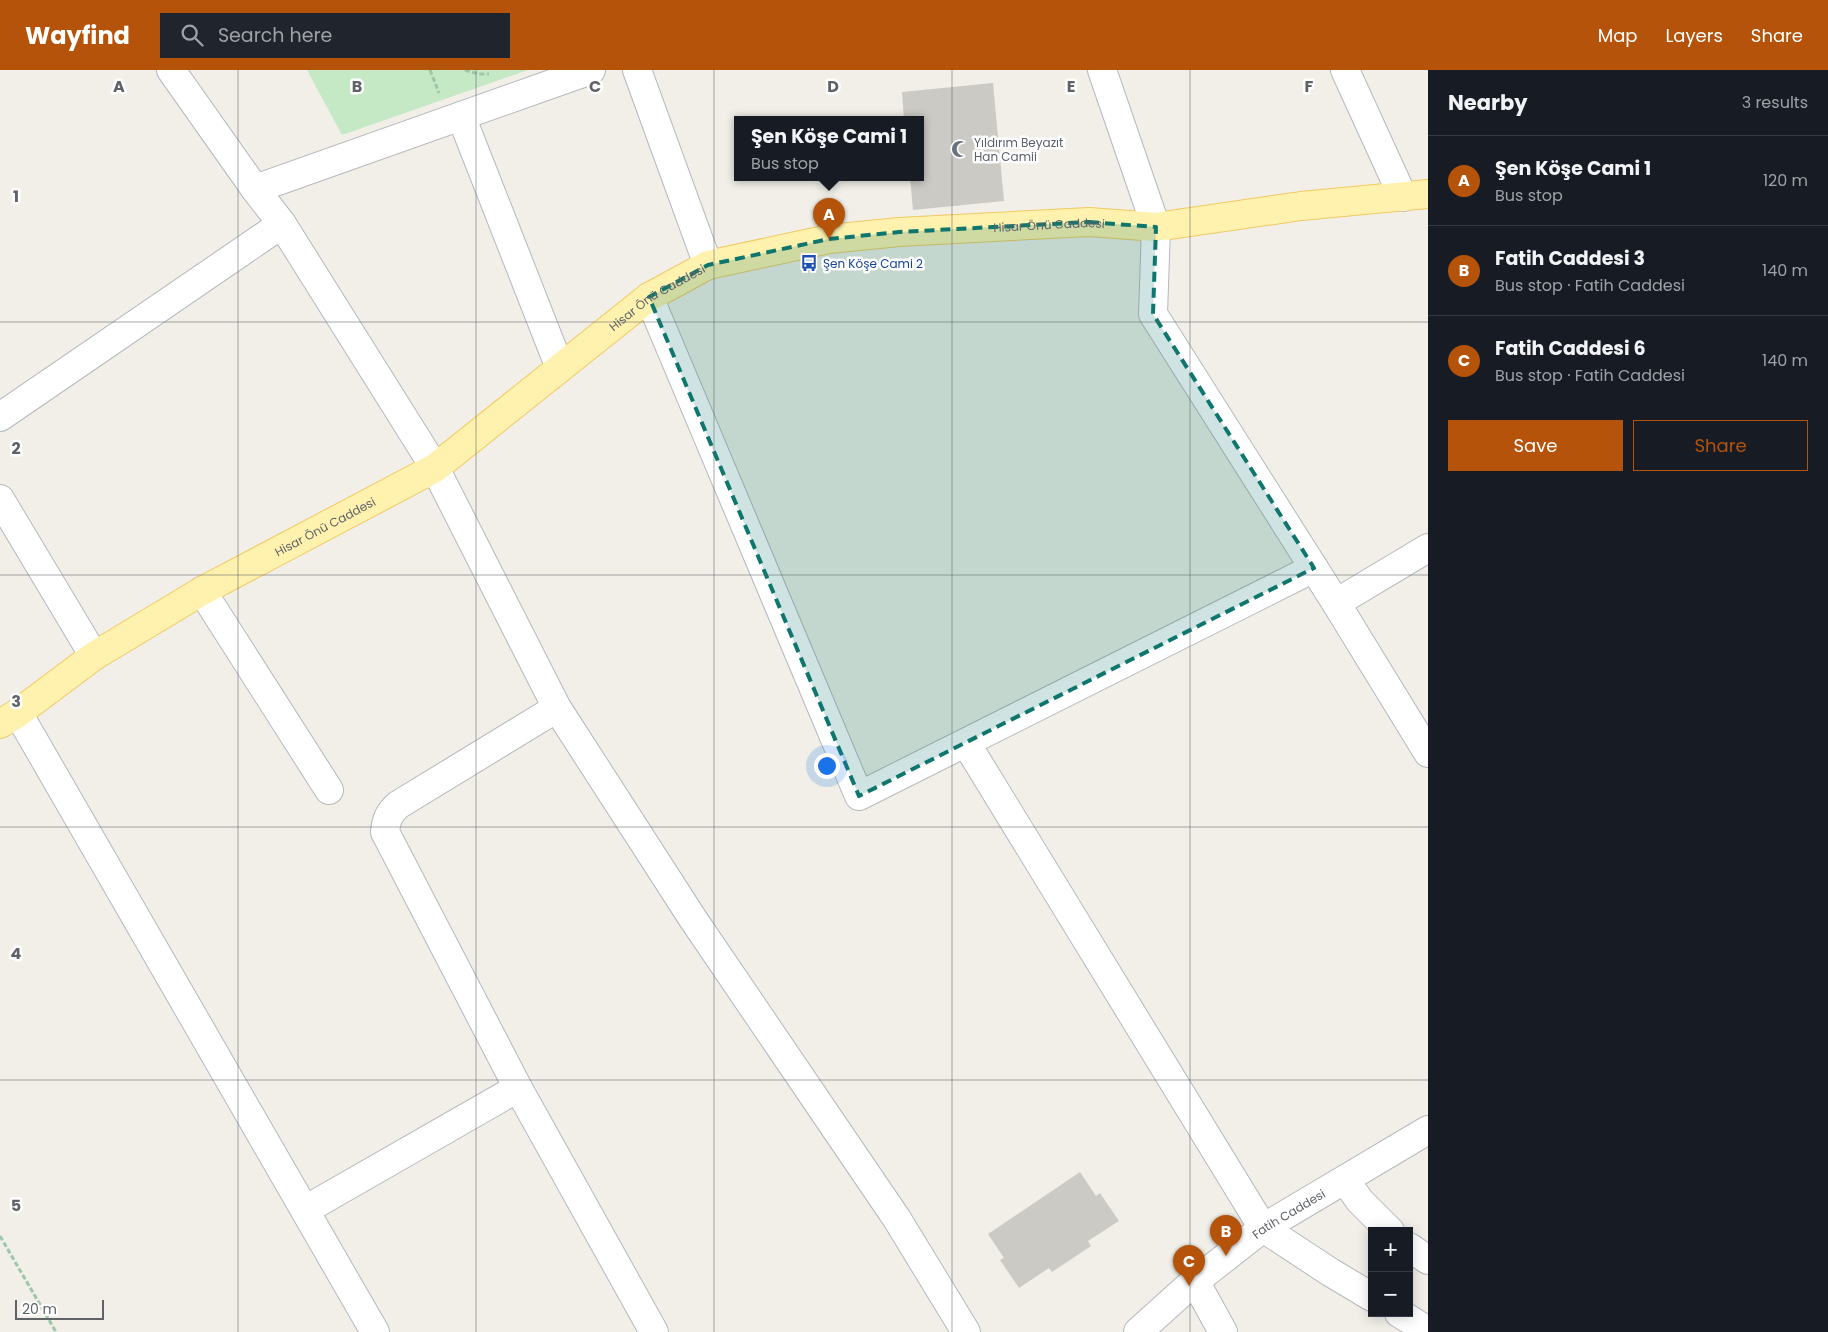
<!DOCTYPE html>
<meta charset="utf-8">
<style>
body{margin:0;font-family:Poppins,sans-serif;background:#20242c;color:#f1f3f6}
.controls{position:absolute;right:15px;bottom:15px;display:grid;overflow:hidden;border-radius:0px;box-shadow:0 2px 12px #0003}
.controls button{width:45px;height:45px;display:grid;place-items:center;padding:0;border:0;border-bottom:1px solid #363941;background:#171b24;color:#f1f3f6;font:25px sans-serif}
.scale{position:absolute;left:15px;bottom:12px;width:89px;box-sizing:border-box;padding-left:5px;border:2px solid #5f6368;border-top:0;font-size:14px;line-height:18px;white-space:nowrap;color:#5f6368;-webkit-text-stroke:4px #fff;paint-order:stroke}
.you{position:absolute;left:826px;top:695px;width:18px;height:18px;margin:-12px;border:4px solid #fff;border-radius:50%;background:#1a73e8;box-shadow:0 0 0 8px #1a73e833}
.badge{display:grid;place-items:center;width:32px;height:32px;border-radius:50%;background:#b45309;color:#fff;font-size:16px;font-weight:700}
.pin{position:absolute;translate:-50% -41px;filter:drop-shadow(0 1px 2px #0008)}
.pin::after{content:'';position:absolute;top:26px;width:18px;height:15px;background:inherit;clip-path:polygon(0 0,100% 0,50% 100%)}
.popup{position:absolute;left:734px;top:46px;width:190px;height:65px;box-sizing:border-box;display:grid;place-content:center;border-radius:0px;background:#171b24;filter:drop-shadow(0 1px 4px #0005);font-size:16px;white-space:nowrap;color:#9ea1a6}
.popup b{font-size:19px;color:#f1f3f6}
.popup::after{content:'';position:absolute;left:50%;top:100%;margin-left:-10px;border:10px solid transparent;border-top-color:#171b24}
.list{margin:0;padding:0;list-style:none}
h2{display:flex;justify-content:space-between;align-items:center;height:65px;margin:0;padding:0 20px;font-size:21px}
h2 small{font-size:16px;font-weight:400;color:#9ea1a6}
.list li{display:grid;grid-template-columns:32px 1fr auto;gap:15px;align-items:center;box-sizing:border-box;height:90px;padding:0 20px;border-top:1px solid #363941}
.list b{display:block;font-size:19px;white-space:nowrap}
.list p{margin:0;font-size:16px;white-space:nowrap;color:#9ea1a6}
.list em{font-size:16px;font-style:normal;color:#9ea1a6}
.actions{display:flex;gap:10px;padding:15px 20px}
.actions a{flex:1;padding:11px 0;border:1px solid #b45309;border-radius:0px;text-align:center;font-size:18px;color:#b45309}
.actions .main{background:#b45309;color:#fff}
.icon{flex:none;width:28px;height:28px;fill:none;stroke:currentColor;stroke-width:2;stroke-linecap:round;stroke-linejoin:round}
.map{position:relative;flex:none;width:1428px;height:1262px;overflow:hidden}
header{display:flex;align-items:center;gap:30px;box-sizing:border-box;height:70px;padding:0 25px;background:#b45309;color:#fff}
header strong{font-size:24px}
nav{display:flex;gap:28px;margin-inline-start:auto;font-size:18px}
.search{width:350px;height:45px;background:#20242c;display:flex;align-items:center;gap:12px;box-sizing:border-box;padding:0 18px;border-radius:0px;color:#9ea1a6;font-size:19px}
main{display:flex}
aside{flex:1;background:#171b24}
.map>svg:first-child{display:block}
.green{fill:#c5e8c5}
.building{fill:#cccac5}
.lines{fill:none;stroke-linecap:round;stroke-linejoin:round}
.minor-casing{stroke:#b5b8bc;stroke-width:30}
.major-casing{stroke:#f2c960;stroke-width:30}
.path{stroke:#9cc7a9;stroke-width:3;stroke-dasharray:5 2.5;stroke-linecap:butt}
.minor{stroke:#fff;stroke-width:28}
.major{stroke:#fff2af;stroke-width:28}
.marked{fill:#0f766e;fill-opacity:0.2;stroke:#0f766e;stroke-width:4;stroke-dasharray:10 6;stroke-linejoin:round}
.grid{fill:none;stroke:#5f6368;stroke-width:1;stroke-opacity:0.55}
.labels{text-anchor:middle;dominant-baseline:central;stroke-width:5;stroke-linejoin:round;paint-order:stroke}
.worship-label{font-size:12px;fill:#5b616d;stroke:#fff;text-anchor:start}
.street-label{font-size:12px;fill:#5f6368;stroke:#fff}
.transit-label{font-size:12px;fill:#164399;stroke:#fff;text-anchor:start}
.grid-label{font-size:16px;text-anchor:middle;font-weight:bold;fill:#5f6368;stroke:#fff;stroke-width:5;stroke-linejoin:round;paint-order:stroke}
</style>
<header>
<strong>Wayfind</strong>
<div class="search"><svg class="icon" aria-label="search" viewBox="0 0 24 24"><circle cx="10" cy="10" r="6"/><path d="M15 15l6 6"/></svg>Search here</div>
<nav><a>Map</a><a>Layers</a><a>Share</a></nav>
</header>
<main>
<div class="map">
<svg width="1428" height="1262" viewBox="0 0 1428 1262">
<rect width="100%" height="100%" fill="#f1efe8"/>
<path class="green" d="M307,0H528L342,65Z"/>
<path class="building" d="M993,13L1004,131L913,140L910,108H920V50H904L902,22Z
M1080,1102L1096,1126L1100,1123L1119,1151L1088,1171L1091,1176L1052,1202L1049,1198L1019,1218L1000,1190L1004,1188L988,1164Z"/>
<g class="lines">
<g class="minor-casing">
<g id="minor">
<path d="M171,0L255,119L282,154L435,398L557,638L693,849L897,1149L966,1262"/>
<path d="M637,0L708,195"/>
<path d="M1102,0L1156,157L1153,244L1336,533L1428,683"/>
<path d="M1345,0L1403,127"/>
<path d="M461,46L560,298"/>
<path d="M255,119L591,0"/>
<path d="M649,227L859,726L1314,498"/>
<path d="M0,347L282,154"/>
<path d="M0,429L94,586"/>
<path d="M202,521L329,720"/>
<path d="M1336,533L1428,478"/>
<path d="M557,638L398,735C389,743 386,750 385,762L518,1018L654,1262"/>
<path d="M18,643L375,1262"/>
<path d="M966,673L1263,1158L1330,1202L1372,1227"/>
<path d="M1345,1110L1360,1131L1390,1161"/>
<path d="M305,1140L518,1018"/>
<path d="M1409,1177L1428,1190"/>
<path d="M1195,1211L1223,1262"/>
<path d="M1399,1243L1428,1261"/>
<path id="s1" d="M1138,1262L1189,1216L1263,1158L1428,1060"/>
</g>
</g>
<g class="major-casing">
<g id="major">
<path id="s2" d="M0,654L18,643L94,586L202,521L435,398L649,227L708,195L829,169L899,162L1089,152L1156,157L1301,136L1428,124"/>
</g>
</g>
<path class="path" d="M430,0L439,23
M465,0L478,4H489
M0,1166L56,1262"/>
<use href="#minor" class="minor"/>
<use href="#major" class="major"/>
</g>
<path class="marked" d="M1089,152L1156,157L1153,244L1314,498L859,726L649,227L708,195L829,169L899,162Z"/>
<path class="grid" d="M238,0V1262M476,0V1262M714,0V1262M952,0V1262M1190,0V1262M0,252H1428M0,505H1428M0,757H1428M0,1010H1428"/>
<defs>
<g id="mosque-bare" transform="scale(1.35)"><path d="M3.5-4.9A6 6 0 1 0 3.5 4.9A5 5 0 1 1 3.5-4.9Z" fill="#6b7280" stroke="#fff" stroke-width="2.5" paint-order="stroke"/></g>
<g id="bus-bare" transform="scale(1.35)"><path d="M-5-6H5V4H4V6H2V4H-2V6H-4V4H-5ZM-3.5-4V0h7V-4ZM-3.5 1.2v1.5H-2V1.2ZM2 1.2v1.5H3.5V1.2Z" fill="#1a4fb4" stroke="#fff" stroke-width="2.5" paint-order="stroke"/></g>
</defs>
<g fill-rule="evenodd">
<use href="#mosque-bare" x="960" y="79"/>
<use href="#bus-bare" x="809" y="193"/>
</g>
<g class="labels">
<g class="worship-label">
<text x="974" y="72">Yıldırım Beyazıt<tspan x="974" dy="14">Han Camii</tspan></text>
</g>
<g class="street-label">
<text stroke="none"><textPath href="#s2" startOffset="1191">Hisar Önü Caddesi</textPath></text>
<text stroke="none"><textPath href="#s2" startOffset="786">Hisar Önü Caddesi</textPath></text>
<text stroke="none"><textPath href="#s2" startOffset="381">Hisar Önü Caddesi</textPath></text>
<text stroke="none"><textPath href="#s1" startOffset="192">Fatih Caddesi</textPath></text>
</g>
<g class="transit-label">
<text x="823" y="193">Şen Köşe Cami 2</text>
</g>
</g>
<g class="grid-label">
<text x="119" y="22">A</text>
<text x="357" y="22">B</text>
<text x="595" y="22">C</text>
<text x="833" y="22">D</text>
<text x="1071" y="22">E</text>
<text x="1309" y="22">F</text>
<text x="16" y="132">1</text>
<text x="16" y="384">2</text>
<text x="16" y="637">3</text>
<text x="16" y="889">4</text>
<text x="16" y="1141">5</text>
</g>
</svg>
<div class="controls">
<button>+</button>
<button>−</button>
</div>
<div class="scale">20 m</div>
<div class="you"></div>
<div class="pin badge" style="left:829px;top:169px">A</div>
<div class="popup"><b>Şen Köşe Cami 1</b>Bus stop</div>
<div class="pin badge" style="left:1226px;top:1186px">B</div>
<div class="pin badge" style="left:1189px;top:1216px">C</div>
</div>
<aside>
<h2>Nearby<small>3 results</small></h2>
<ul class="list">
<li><span class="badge">A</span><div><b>Şen Köşe Cami 1</b><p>Bus stop</p></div><em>120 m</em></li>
<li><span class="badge">B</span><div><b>Fatih Caddesi 3</b><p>Bus stop · Fatih Caddesi</p></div><em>140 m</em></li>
<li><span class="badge">C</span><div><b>Fatih Caddesi 6</b><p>Bus stop · Fatih Caddesi</p></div><em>140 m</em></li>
</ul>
<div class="actions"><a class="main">Save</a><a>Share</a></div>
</aside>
</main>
